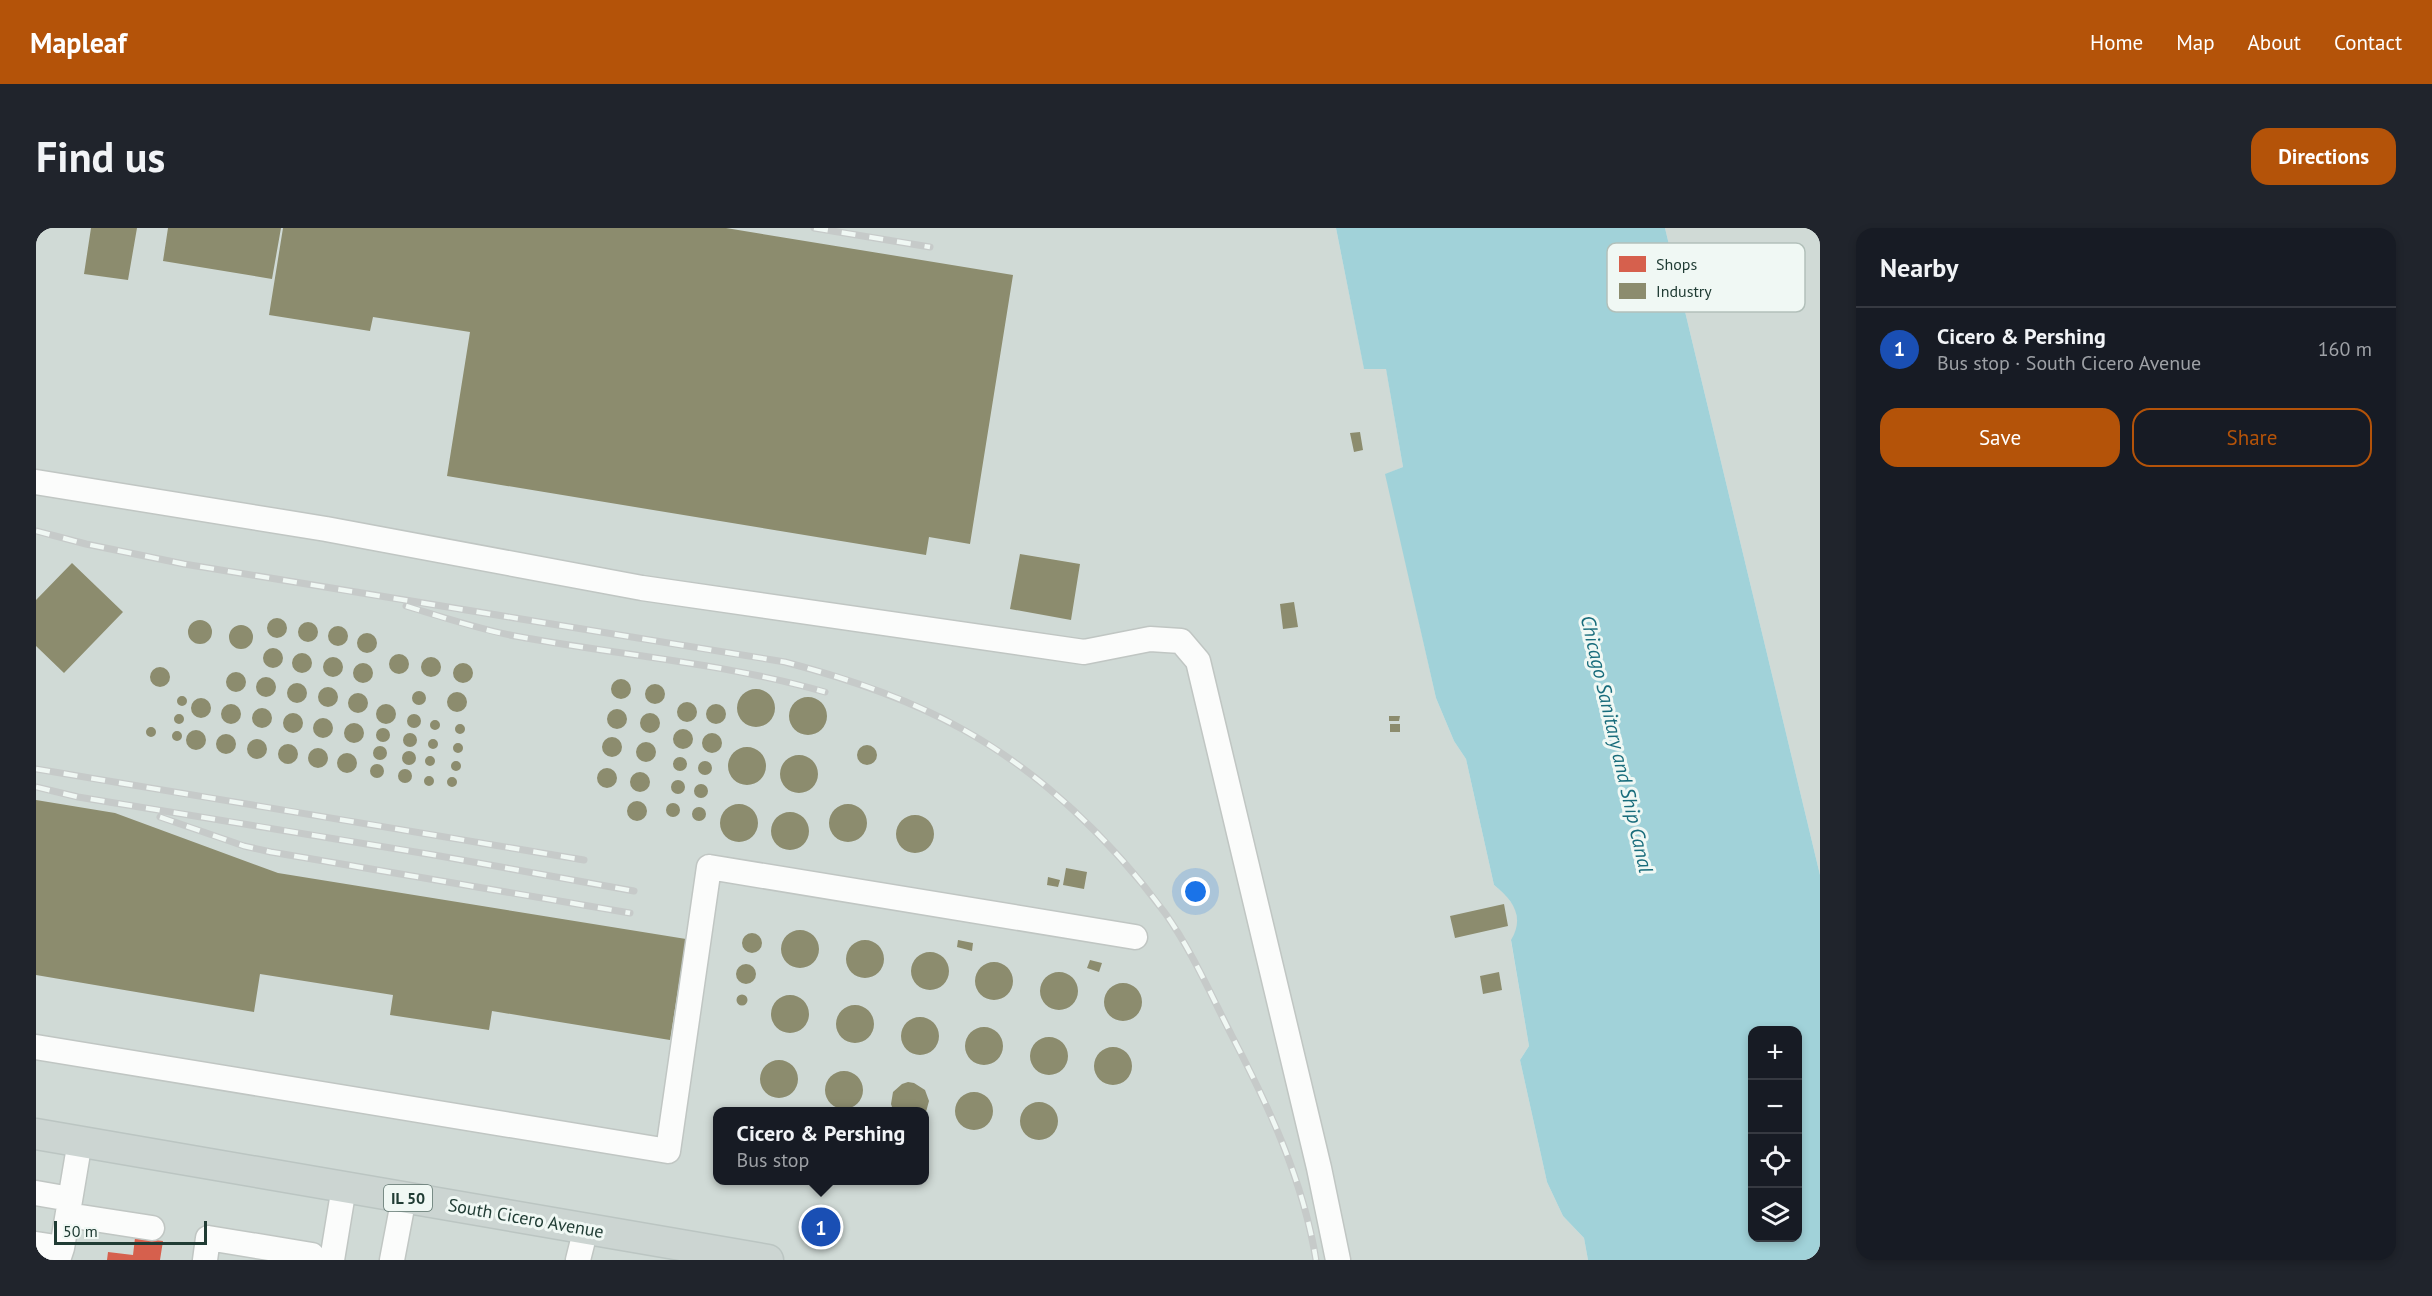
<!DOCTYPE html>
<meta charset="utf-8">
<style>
body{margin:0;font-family:"PT Sans",sans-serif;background:#20242c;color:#f1f3f6}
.controls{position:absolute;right:18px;bottom:18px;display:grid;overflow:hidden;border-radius:12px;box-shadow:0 3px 9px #0003}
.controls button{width:54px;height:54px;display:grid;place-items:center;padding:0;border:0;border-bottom:2px solid #363941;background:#171b24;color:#f1f3f6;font:30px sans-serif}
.scale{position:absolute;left:18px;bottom:15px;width:153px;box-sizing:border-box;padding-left:6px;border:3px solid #203c34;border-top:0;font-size:16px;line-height:21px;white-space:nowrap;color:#203c34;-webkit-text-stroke:4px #f0f8f4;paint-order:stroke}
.you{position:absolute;left:1160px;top:664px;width:21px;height:21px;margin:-15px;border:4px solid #fff;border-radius:50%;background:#1a73e8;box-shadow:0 0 0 9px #1a73e833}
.badge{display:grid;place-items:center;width:39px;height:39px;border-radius:50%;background:#b45309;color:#fff;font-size:20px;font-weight:700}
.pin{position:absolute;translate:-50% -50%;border:3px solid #fff;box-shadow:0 2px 6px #0006}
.popup{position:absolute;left:677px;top:879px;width:216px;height:78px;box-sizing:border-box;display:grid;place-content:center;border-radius:12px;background:#171b24;filter:drop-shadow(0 2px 4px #0005);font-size:20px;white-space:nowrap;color:#9ea1a6}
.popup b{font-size:22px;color:#f1f3f6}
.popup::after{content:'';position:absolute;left:50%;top:100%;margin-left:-12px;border:12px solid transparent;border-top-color:#171b24}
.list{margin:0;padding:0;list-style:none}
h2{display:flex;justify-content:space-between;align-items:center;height:78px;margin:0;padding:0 24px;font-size:26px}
h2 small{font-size:20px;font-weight:400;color:#9ea1a6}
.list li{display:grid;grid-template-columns:39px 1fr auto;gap:18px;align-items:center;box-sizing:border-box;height:84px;padding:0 24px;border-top:2px solid #363941}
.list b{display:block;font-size:22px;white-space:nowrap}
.list p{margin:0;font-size:20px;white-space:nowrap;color:#9ea1a6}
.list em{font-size:20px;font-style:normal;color:#9ea1a6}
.actions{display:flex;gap:12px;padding:18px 24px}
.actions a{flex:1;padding:14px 0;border:2px solid #b45309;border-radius:18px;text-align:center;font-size:21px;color:#b45309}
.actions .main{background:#b45309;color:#fff}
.icon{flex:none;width:33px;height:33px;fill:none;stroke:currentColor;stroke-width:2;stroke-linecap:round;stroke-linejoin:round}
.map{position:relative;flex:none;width:1784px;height:1032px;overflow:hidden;border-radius:18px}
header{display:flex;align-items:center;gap:36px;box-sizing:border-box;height:84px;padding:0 30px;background:#b45309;color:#fff}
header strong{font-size:28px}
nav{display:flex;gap:33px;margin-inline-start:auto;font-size:21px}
.intro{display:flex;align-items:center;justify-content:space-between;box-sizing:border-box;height:144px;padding:0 36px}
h1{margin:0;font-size:42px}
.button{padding:15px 27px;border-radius:18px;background:#b45309;color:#fff;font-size:21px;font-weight:700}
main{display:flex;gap:36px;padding:0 36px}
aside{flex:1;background:#171b24;border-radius:18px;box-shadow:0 3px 9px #0003}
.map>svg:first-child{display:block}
.built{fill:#d0dad6;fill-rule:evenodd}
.water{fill:#a1d2d9;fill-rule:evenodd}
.shops{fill:#d6604d}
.industry{fill:#8c8c6e}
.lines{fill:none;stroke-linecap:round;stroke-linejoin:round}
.minor-casing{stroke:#c0c6c3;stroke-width:27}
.major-casing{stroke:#bbc5c2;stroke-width:33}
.minor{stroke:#fbfcfb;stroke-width:24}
.major{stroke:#ccd5d2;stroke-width:30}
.rail-casing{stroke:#c6cac9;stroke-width:7}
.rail{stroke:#f0f8f4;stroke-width:4.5;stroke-dasharray:14;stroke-linecap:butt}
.labels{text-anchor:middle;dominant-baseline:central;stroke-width:6;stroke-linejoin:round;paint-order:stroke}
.shield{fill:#f0f8f4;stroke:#5e746e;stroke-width:1.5}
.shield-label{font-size:16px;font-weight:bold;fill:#203c34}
.street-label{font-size:18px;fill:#203c34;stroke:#f0f8f4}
.water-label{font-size:20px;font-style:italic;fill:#186c7b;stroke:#f0f8f4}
.key{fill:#f0f8f4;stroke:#b2c0ba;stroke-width:1.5}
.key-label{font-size:16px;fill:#203c34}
</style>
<header>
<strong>Mapleaf</strong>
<nav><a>Home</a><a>Map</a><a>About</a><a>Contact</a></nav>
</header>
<div class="intro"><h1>Find us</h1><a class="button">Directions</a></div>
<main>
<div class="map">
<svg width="1784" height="1032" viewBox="0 0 1784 1032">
<rect width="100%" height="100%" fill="#e3e9e6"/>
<path class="built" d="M0,0H1300L1328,140H1350L1367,239L1350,246L1400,470L1418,513L1430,531L1458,657L1469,666L1480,681L1482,701L1475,713L1493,818L1484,832L1511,954L1527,988L1548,1010L1552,1032H0ZM682,884H888V952H682Z
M1629,0H1784V647Z"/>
<path class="water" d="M1300,0H1629L1784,647V1032H1552L1548,1010L1527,988L1511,954L1484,832L1493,818L1475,712C1489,689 1477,672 1458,657L1430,531L1418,513L1400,470L1349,246L1367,239L1350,141H1328ZM1716,802H1762V1010H1716Z"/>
<path class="shops" d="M99,1010L127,1013L124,1032H71L72,1024L97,1027Z"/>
<path class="industry" d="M55,0H101L92,52L48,46Z
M132,0H245L236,51L127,33Z
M247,0H690L977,47L934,316L893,309L890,327L411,248L434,104L337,89L334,103L233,87Z
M1324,204L1327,222L1318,224L1314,205Z
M984,326L1044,336L1035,392L974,381Z
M36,335L87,384L28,445L0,418V372Z
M1258,374L1262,399L1247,401L1244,376Z
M231 400a10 10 0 1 1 20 0a10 10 0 1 1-20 0Z
M152 404a12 12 0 1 1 24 0a12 12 0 1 1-24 0Z
M262 404a10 10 0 1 1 20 0a10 10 0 1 1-20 0Z
M193 409a12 12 0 1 1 24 0a12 12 0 1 1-24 0Z
M292 408a10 10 0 1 1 20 0a10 10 0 1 1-20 0Z
M321 415a10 10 0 1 1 20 0a10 10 0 1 1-20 0Z
M227 430a10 10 0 1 1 20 0a10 10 0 1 1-20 0Z
M256 435a10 10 0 1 1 20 0a10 10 0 1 1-20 0Z
M353 436a10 10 0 1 1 20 0a10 10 0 1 1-20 0Z
M287 439a10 10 0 1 1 20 0a10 10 0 1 1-20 0Z
M385 439a10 10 0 1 1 20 0a10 10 0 1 1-20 0Z
M317 445a10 10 0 1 1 20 0a10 10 0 1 1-20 0Z
M417 445a10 10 0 1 1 20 0a10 10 0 1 1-20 0Z
M114 449a10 10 0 1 1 20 0a10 10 0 1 1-20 0Z
M190 454a10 10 0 1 1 20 0a10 10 0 1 1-20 0Z
M220 459a10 10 0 1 1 20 0a10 10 0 1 1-20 0Z
M575 461a10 10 0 1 1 20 0a10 10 0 1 1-20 0Z
M251 465a10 10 0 1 1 20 0a10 10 0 1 1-20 0Z
M609 466a10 10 0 1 1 20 0a10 10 0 1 1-20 0Z
M282 469a10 10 0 1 1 20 0a10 10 0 1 1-20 0Z
M701 480a19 19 0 1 1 38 0a19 19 0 1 1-38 0Z
M376 470a7 7 0 1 1 14 0a7 7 0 1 1-14 0Z
M411 474a10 10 0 1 1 20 0a10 10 0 1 1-20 0Z
M312 475a10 10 0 1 1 20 0a10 10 0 1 1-20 0Z
M141 473a5 5 0 1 1 10 0a5 5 0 1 1-10 0Z
M753 488a19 19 0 1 1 38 0a19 19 0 1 1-38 0Z
M155 480a10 10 0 1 1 20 0a10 10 0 1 1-20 0Z
M641 484a10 10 0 1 1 20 0a10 10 0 1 1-20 0Z
M185 486a10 10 0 1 1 20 0a10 10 0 1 1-20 0Z
M340 486a10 10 0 1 1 20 0a10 10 0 1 1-20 0Z
M670 486a10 10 0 1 1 20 0a10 10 0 1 1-20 0Z
M216 490a10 10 0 1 1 20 0a10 10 0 1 1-20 0Z
M571 491a10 10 0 1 1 20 0a10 10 0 1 1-20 0Z
M247 495a10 10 0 1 1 20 0a10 10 0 1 1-20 0Z
M604 495a10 10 0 1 1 20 0a10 10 0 1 1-20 0Z
M371 493a7 7 0 1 1 14 0a7 7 0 1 1-14 0Z
M138 491a5 5 0 1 1 10 0a5 5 0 1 1-10 0Z
M1353,488H1364L1363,493H1353Z
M277 500a10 10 0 1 1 20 0a10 10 0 1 1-20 0Z
M394 497a5 5 0 1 1 10 0a5 5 0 1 1-10 0Z
M308 505a10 10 0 1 1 20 0a10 10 0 1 1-20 0Z
M419 501a5 5 0 1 1 10 0a5 5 0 1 1-10 0Z
M1354,496H1364V504H1354Z
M110 504a5 5 0 1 1 10 0a5 5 0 1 1-10 0Z
M340 507a7 7 0 1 1 14 0a7 7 0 1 1-14 0Z
M637 511a10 10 0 1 1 20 0a10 10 0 1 1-20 0Z
M150 512a10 10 0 1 1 20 0a10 10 0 1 1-20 0Z
M136 508a5 5 0 1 1 10 0a5 5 0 1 1-10 0Z
M367 512a7 7 0 1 1 14 0a7 7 0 1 1-14 0Z
M666 515a10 10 0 1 1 20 0a10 10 0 1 1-20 0Z
M180 516a10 10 0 1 1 20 0a10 10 0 1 1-20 0Z
M566 519a10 10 0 1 1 20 0a10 10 0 1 1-20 0Z
M392 516a5 5 0 1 1 10 0a5 5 0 1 1-10 0Z
M211 521a10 10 0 1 1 20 0a10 10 0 1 1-20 0Z
M600 524a10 10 0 1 1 20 0a10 10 0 1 1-20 0Z
M417 520a5 5 0 1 1 10 0a5 5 0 1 1-10 0Z
M242 526a10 10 0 1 1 20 0a10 10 0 1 1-20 0Z
M821 527a10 10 0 1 1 20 0a10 10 0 1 1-20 0Z
M337 525a7 7 0 1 1 14 0a7 7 0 1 1-14 0Z
M692 538a19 19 0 1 1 38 0a19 19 0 1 1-38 0Z
M272 530a10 10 0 1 1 20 0a10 10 0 1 1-20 0Z
M366 530a7 7 0 1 1 14 0a7 7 0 1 1-14 0Z
M301 535a10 10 0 1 1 20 0a10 10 0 1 1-20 0Z
M744 546a19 19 0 1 1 38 0a19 19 0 1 1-38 0Z
M389 533a5 5 0 1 1 10 0a5 5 0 1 1-10 0Z
M637 536a7 7 0 1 1 14 0a7 7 0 1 1-14 0Z
M662 540a7 7 0 1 1 14 0a7 7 0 1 1-14 0Z
M415 538a5 5 0 1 1 10 0a5 5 0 1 1-10 0Z
M334 543a7 7 0 1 1 14 0a7 7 0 1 1-14 0Z
M561 550a10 10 0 1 1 20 0a10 10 0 1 1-20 0Z
M362 548a7 7 0 1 1 14 0a7 7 0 1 1-14 0Z
M594 554a10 10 0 1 1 20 0a10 10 0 1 1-20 0Z
M388 553a5 5 0 1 1 10 0a5 5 0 1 1-10 0Z
M411 554a5 5 0 1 1 10 0a5 5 0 1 1-10 0Z
M635 559a7 7 0 1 1 14 0a7 7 0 1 1-14 0Z
M658 563a7 7 0 1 1 14 0a7 7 0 1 1-14 0Z
M0,572L79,585L242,645L650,711L634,812L456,783L453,802L354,787L357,767L224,746L218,784L0,747Z
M591 583a10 10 0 1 1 20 0a10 10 0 1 1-20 0Z
M630 582a7 7 0 1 1 14 0a7 7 0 1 1-14 0Z
M793 595a19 19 0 1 1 38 0a19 19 0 1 1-38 0Z
M684 595a19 19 0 1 1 38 0a19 19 0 1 1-38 0Z
M656 586a7 7 0 1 1 14 0a7 7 0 1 1-14 0Z
M735 603a19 19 0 1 1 38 0a19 19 0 1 1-38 0Z
M860 606a19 19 0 1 1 38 0a19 19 0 1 1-38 0Z
M1030,640L1051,644L1048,661L1027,657Z
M1012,649L1024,652L1022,659L1011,657Z
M1468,676L1472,698L1419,710L1414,688Z
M745 721a19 19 0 1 1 38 0a19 19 0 1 1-38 0Z
M706 715a10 10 0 1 1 20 0a10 10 0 1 1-20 0Z
M922,712L937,715L936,723L921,719Z
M810 731a19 19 0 1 1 38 0a19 19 0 1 1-38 0Z
M875 743a19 19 0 1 1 38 0a19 19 0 1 1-38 0Z
M1054,732L1066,735L1063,744L1051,740Z
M939 753a19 19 0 1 1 38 0a19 19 0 1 1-38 0Z
M700 746a10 10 0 1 1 20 0a10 10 0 1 1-20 0Z
M1463,744L1466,762L1447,766L1444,748Z
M1004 763a19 19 0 1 1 38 0a19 19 0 1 1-38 0Z
M1068 774a19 19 0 1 1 38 0a19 19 0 1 1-38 0Z
M700.5 772a5.5 5.5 0 1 1 11 0a5.5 5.5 0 1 1-11 0Z
M735 786a19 19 0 1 1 38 0a19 19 0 1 1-38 0Z
M800 796a19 19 0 1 1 38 0a19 19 0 1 1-38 0Z
M865 808a19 19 0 1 1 38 0a19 19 0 1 1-38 0Z
M929 818a19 19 0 1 1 38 0a19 19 0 1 1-38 0Z
M994 828a19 19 0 1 1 38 0a19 19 0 1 1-38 0Z
M1058 838a19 19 0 1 1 38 0a19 19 0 1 1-38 0Z
M724 851a19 19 0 1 1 38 0a19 19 0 1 1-38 0Z
M789 862a19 19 0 1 1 38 0a19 19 0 1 1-38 0Z
M872,854L878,855L889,862L893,873L890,884L857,882L855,876L857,864L866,856Z
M919 883a19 19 0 1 1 38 0a19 19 0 1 1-38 0Z
M984 893a19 19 0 1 1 38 0a19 19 0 1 1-38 0Z"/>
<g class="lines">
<g class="minor-casing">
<path id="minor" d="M0,254L290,301L606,360L1048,424L1114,411L1145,413L1162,433L1283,940L1302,1032
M0,819L632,923L673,639L1099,709
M0,965L34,971
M32,987L116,1000
M0,1016L26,1020L22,1032
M26,1020L44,913
M169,1032L172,1010L276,1027
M296,1032L308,959
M356,1032L368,969
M542,1032L550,1000"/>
</g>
<g class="major-casing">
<path id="major" d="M0,906L732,1032"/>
</g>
<use href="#minor" class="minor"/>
<use href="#major" class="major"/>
<g class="rail-casing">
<path id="rail" d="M778,0L894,19
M0,303L50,316L148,336L749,434C810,450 871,470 926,501C1006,545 1075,612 1129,685C1156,723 1175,767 1196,808C1233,879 1267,952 1280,1032
M370,378C406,389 442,401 479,408C582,427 688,435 789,464
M0,541L548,632
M0,559L42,569L398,627L598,663
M124,589L208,618L235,624L594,685"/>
</g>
<use href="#rail" class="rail"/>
</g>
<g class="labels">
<rect class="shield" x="348" y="957" width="48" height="26" rx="4.5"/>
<g class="shield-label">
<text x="372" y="970">IL 50</text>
</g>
<g class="street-label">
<text transform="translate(490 990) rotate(10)">South Cicero Avenue</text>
</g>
<g class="water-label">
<text transform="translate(1581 516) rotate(77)">Chicago Sanitary and Ship Canal</text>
</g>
</g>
<rect x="1571" y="15" width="198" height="69" rx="9" class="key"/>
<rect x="1583" y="28" width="27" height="16" fill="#d6604d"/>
<rect x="1583" y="55" width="27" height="16" fill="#8c8c6e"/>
<g class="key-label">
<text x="1620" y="42">Shops</text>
<text x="1620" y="69">Industry</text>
</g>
</svg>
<div class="controls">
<button>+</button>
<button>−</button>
<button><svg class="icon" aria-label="locate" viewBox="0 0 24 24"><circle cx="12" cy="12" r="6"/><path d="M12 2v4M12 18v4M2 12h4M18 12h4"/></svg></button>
<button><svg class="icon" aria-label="layers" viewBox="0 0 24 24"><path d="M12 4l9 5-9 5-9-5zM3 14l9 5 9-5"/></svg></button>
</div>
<div class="scale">50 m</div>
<div class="you"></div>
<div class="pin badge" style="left:785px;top:999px;background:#1a4fb4">1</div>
<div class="popup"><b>Cicero &amp; Pershing</b>Bus stop</div>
</div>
<aside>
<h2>Nearby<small></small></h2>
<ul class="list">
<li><span class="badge" style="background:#1a4fb4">1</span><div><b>Cicero &amp; Pershing</b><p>Bus stop · South Cicero Avenue</p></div><em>160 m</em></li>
</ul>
<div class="actions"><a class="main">Save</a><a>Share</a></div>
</aside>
</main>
